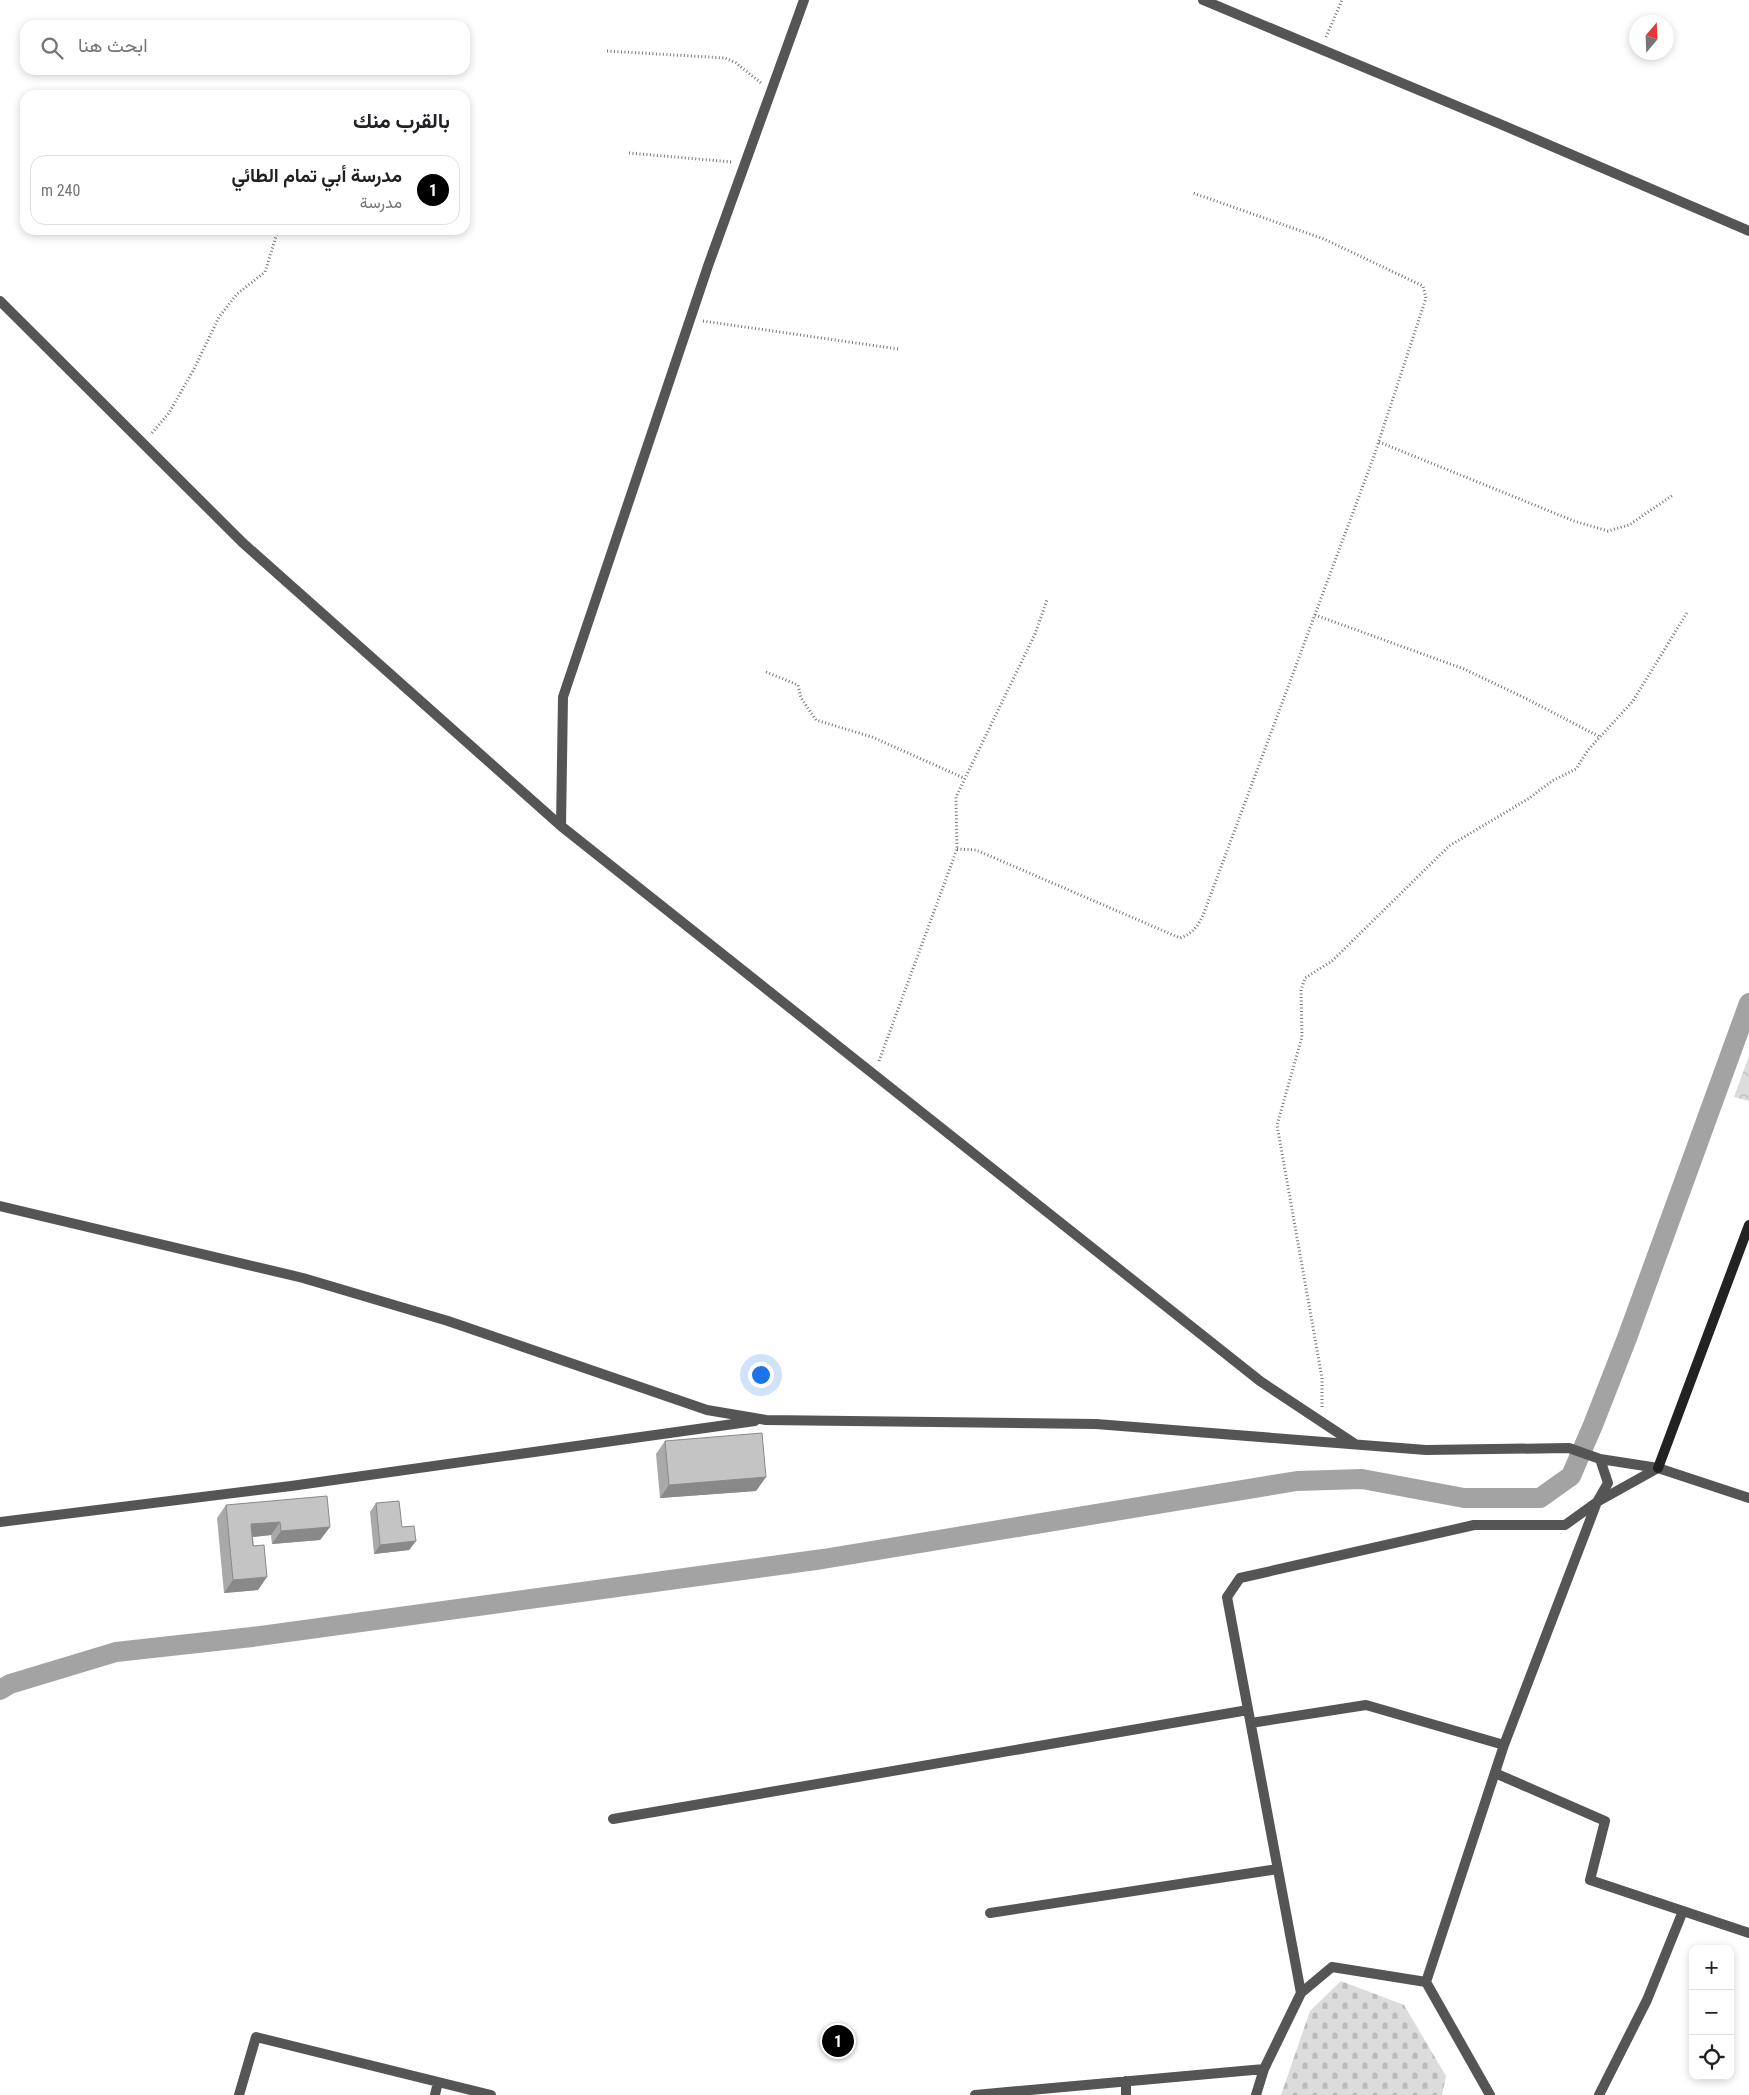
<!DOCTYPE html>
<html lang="ar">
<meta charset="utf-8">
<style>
body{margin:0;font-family:"Roboto Condensed",Vazirmatn,sans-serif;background:#f2f2f2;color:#202124;direction:rtl}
.controls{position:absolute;right:15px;bottom:15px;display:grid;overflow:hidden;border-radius:10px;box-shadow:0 2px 8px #0003}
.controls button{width:45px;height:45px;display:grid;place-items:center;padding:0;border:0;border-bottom:1px solid #e0e0e0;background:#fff;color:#202124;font:25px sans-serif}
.compass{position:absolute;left:1629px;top:15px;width:45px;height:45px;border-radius:50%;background:#fff;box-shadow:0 2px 8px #0003;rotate:19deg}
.you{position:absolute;left:760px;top:1374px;width:18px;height:18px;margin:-12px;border:4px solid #fff;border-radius:50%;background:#1a73e8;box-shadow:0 0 0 8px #1a73e833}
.badge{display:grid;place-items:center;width:32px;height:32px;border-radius:50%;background:#000;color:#fff;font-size:16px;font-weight:700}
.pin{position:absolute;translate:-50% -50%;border:2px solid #fff;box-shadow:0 1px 5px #0006}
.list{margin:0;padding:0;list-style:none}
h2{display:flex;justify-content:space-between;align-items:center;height:65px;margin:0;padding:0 20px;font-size:21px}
h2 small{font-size:16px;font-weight:400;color:#757577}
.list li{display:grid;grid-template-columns:32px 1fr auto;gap:15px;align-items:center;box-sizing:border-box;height:70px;margin:0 10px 10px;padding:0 10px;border:1px solid #e0e0e0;border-radius:15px}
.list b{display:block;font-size:19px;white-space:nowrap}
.list p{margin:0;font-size:16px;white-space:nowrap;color:#757577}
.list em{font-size:16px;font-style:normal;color:#757577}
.icon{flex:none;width:28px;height:28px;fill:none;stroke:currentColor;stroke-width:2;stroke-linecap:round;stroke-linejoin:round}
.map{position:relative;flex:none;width:1749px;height:2095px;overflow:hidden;direction:ltr}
.search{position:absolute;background:#fff;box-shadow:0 2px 8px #0003;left:20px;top:20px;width:450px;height:55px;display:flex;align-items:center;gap:12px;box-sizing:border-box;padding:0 18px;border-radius:15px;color:#757577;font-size:19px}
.panel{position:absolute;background:#fff;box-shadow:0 2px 8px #0003;left:20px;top:90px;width:450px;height:145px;border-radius:15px;direction:rtl}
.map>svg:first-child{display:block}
.cemetery{fill:url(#cemetery-stones)}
.park{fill:url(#park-crowns)}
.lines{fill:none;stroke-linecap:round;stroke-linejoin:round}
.canal{stroke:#a3a3a3;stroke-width:20}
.path{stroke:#777;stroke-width:3;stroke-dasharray:1 2.5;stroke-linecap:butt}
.street{stroke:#555;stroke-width:10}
.secondary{stroke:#222;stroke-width:10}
.wall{fill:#a9a9a9}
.shaded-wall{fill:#898989}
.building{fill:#c4c4c4;stroke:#898989}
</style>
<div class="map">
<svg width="1749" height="2095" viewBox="0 0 1749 2095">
<defs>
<pattern id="cemetery-stones" width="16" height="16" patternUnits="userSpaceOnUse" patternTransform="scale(1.25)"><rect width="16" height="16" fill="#dcdcdc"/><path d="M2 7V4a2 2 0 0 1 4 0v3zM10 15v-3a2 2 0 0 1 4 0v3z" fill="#bbb"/></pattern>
<pattern id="park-crowns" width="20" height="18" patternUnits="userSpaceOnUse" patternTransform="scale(1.25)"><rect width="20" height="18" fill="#dcdcdc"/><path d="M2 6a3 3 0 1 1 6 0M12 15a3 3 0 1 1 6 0" fill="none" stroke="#bbb"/></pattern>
</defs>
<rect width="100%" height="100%" fill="#fff"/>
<path class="cemetery" d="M1341,1981L1404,2005L1446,2076L1442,2095H1281L1310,2011Z"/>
<path class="park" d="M1749,1056V1101L1734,1097Z"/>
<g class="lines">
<path class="canal" d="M0,1690L10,1684L116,1652L252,1637L823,1559L1297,1481L1362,1479L1464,1498H1540L1571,1476L1593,1425L1627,1338L1749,1003"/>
<path class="path" d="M1326,37L1342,0
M607,51L725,58L736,63L761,83
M629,153L732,162
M703,321L898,349
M152,433L169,413L194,369L219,317L237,294L265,272L278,230
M1379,442L1574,521L1608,531L1629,525L1673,495
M1315,615L1464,669L1525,698L1600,737
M766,672L798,685L801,698L816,720L872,737L964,778
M957,849L976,850L1180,938C1194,933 1200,924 1205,910L1374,456L1426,298L1423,286L1324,239L1193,193
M879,1061L957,849L956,797L1035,634L1047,600
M1322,1407V1378L1277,1125L1302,1037L1301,990L1305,978L1332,961L1449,846L1528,799L1552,781L1576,769L1588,750L1633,701L1688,611"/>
<path class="street" d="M1203,0L1500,124L1749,231
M0,301L243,543L561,826L1260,1381L1355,1444
M561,826L563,697L708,266L804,0
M0,1206L303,1278L448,1321L707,1410L766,1420L1096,1424L1426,1450L1569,1448L1600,1459L1658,1468L1749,1498
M0,1522L291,1486L755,1421
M1251,1723L1366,1705L1504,1745
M1495,1773L1605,1821L1590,1880L1749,1933
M613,1819L1248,1710
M990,1913L1278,1869
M1426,1982L1332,1967L1301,1993L1227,1597L1240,1578L1474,1525H1565L1597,1502L1608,1483L1600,1459
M1126,2081V2095
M239,2095L256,2037L491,2095
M435,2095L438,2082
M975,2095L1264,2069
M1256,2095L1264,2069L1301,1993
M1490,2095L1426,1982L1504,1745L1597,1502L1658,1468
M1599,2095L1647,2000L1683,1911"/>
<path class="secondary" d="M1658,1468L1749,1225"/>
</g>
<path class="wall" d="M665,1441L766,1477L756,1491L660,1498L656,1454Z
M376,1503L416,1541L409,1550L374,1554L370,1512Z
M226,1505L330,1527L320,1540L272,1544L271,1535L253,1537L258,1590L224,1593L217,1518Z"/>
<path class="shaded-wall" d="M766,1477L756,1491L660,1498L669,1485Z
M280,1522L271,1535L242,1538L251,1524Z
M330,1527L320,1540L272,1544L281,1531Z
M416,1541L409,1550L374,1554L380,1545Z
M267,1577L258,1590L224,1593L233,1580Z"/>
<path class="building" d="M762,1433L766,1477L669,1485L665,1441Z
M327,1496L330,1527L281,1531L280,1522L251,1524L253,1546L264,1545L267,1577L233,1580L226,1505Z
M399,1501L402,1527L414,1526L416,1541L380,1545L376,1503Z"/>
</svg>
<div class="controls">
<button>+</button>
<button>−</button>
<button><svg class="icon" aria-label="locate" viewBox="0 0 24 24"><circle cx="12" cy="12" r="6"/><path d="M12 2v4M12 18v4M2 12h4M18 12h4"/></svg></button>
</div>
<svg class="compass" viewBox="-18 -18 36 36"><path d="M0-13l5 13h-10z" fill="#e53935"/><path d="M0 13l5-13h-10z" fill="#757577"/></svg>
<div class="you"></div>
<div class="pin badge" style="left:838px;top:2041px">1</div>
<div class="search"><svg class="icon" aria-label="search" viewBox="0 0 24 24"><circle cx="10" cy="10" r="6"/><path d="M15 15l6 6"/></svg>ابحث هنا</div>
<section class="panel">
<h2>بالقرب منك<small></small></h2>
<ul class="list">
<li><span class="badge">1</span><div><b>مدرسة أبي تمام الطائي</b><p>مدرسة</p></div><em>240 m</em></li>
</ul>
</section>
</div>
